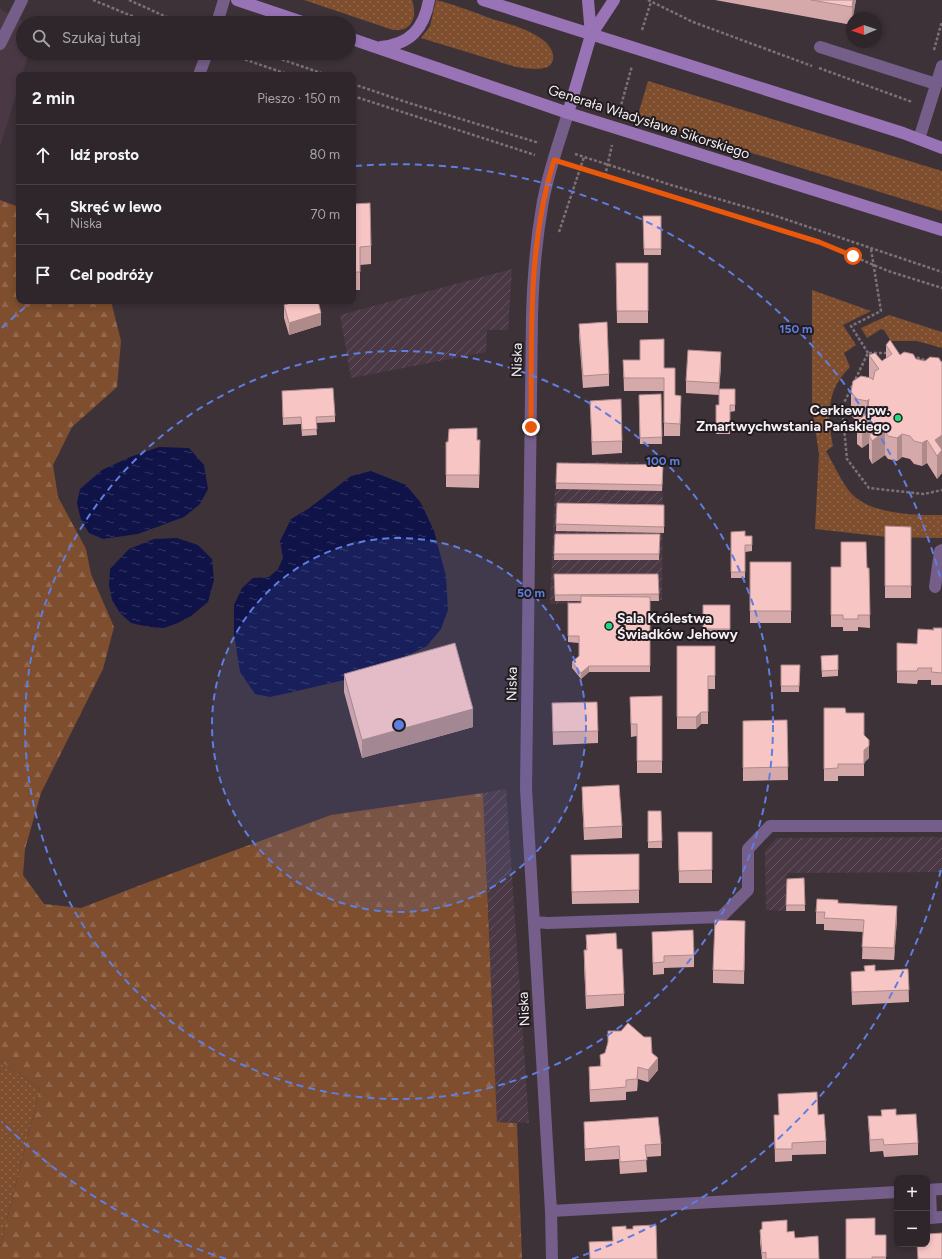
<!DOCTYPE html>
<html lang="pl">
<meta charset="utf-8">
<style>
body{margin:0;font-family:Figtree,sans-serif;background:#3a3237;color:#f1f3f6}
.controls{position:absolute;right:12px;bottom:12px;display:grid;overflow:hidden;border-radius:8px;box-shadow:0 2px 6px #0003}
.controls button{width:36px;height:36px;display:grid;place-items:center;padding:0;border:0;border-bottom:1px solid #494347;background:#2e262b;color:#f1f3f6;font:20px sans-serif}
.compass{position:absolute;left:846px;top:12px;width:36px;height:36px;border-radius:50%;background:#2e262b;box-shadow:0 2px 6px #0003;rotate:268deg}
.stop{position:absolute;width:12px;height:12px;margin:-9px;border:3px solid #ea580c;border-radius:50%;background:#fff}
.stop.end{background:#ea580c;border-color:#fff;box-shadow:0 1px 4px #0008}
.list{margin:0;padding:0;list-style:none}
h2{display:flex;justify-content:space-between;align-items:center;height:52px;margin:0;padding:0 16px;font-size:17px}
h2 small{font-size:13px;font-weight:400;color:#a7a5a9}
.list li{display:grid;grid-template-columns:26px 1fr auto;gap:12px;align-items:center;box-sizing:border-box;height:60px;padding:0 16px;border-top:1px solid #494347}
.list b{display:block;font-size:15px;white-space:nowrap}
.list p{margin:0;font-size:13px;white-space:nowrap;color:#a7a5a9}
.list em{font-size:13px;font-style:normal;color:#a7a5a9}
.icon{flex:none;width:22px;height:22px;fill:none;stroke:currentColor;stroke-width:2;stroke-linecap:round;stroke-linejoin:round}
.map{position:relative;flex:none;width:942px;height:1259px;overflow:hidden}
.search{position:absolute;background:#2e262b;box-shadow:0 2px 6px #0003;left:16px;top:16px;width:340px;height:44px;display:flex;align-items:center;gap:10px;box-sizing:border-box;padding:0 14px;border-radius:22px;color:#a7a5a9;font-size:15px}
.panel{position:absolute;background:#2e262b;box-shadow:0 2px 6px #0003;left:16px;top:72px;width:340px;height:232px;border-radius:8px}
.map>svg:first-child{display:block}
.built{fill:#4a3944}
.industrial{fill:url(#industrial-furrows)}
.grass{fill:url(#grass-dots)}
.forest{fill:url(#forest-firs)}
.water{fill:url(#water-ripples)}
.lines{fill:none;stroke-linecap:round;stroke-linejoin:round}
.path{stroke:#7c7178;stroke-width:2.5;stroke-dasharray:3 2;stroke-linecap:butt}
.lane{stroke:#755e89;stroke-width:12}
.street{stroke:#755e89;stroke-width:12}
.secondary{stroke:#9873b6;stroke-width:12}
.wall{fill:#d5a9a9}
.shaded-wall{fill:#ae8a8a}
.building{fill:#f8c5c5;stroke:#ae8a8a}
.route{stroke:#ea580c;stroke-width:5}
.ring{fill:none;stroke:#5e7ee0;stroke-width:2;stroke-dasharray:7 5}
.poi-dot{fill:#20d887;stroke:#211c1f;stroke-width:1.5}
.labels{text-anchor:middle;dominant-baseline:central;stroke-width:4;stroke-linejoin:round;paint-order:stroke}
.street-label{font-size:14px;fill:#f5edf2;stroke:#211c1f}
.poi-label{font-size:14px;font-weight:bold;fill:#f5edf2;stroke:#211c1f;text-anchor:end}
.centre{fill:#5e7ee0;stroke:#211c1f;stroke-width:2}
.ring-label{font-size:12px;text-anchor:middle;font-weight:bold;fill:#5e7ee0;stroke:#211c1f;stroke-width:4;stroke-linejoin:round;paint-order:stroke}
</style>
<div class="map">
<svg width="942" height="1259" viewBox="0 0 942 1259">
<defs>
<pattern id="industrial-furrows" width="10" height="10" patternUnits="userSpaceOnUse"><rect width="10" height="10" fill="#4a3944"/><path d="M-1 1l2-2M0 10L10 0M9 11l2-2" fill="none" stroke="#65565f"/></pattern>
<pattern id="grass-dots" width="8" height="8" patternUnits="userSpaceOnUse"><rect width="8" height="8" fill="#7e4e2e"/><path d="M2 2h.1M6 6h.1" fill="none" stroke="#91684d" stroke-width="1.8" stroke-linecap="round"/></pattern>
<pattern id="forest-firs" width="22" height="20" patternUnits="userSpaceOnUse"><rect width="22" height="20" fill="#7e4e2e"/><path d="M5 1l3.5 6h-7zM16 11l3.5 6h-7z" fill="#91684d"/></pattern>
<pattern id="water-ripples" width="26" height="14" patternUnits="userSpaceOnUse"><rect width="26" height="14" fill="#101348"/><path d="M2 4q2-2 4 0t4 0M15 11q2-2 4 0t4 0" fill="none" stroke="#333663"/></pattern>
</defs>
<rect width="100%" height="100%" fill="#3e3239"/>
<path class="built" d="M0,9L26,23H23V53H29L22,75H19V85L0,147Z"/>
<path class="industrial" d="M512,269L508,330H487L486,352L351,378L340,315Z
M556,462H663L662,600L550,604Z
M506,789L529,1123L497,1122L483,793Z
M942,837V872L787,873L786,911L766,910L765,851L777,838Z"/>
<path class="grass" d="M304,0H412C415,9 416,22 406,28C403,30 397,30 393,30Z
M436,0C455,5 474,12 492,19C509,24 529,29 543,40C550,45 557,56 551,64C546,72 524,68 516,67L421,38L430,26Z
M648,81L942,171V211L637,118Z
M812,290L871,311L843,325L856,345L844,353L850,367C826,390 827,416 833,446L826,451C833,463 844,487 853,495C874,515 915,515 942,515V538L887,537L815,529L819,454L812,408Z
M889,315L942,332V348L917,341H891L884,330L881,329L867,338L861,328Z
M0,1061L40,1089L0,1247Z"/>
<path class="forest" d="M0,200L19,207V301H111L121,341L117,387L72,427L53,465L58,497L86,549L91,574L114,627L103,669L41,793L25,849L23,875L44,904L81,908L146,883L331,815L483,793L497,1122L517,1123L522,1259H0V1247L40,1089L0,1061Z"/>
<path class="water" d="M159,447L189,448L204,465L208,489L200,504L184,517L138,534L103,539L89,533L81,520L77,503L80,489L102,470L130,457Z
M371,471L406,485L421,503L434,531L446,576L448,610L441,629L427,646L370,674L284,694L270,697L255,694L240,672L234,634V605L242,588L253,578L269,577L278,569L283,558L280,541L291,519L308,509L351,476Z
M177,538L198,545L212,559L214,580L208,602L191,616L178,623L164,628L149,627L131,623L120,613L112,600L109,585L110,569L129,549L154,539Z"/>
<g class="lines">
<path class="path" d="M93,0L149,23
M129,0L180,23
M648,0L693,22L812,66
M642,30L651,2
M934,50L942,21
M226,53L290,75
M263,53L327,75
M819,68L912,102
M353,84L409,103L539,143
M353,96L535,155
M620,109L632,66
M575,154L671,185L773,215L942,272
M571,165L819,242L888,271L942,288
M605,176L612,145
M559,232L584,157
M868,353L851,326L881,311L871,249
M887,353H868L842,407L847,459L869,488L924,494L942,490
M912,356L928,361"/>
<path class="lane" d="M217,23L224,0
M0,44L22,0
M199,75L207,53
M935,587L940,551L942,550
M930,1190L931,1218L942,1217"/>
<path class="street" d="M820,47L936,84
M919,139L942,66
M534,922L548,923L721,917L748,890V849L770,826H942
M927,1190L942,1189
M551,1211L897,1192
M552,1259L551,1211L526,789L532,316C533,280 536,242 542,207C547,175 559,143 568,113"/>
<path class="secondary" d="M237,0L305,23
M483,0L903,133L942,148
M588,0L591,35
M349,38L568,113L942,230
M381,47C410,44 424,29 429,0
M568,113L591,35L614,0"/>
</g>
<path class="wall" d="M715,0H856L852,18V25Z
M353,204L371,246V264L360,265V290H353Z
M643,216H661V255H644Z
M616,263H648V323H617Z
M284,305L321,325L289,335L284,318Z
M579,324L609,374V386L583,388L579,336Z
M886,345L900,355L925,361L941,362L942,361V473L937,479L927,463L922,466L914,464L910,459L902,457L897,461L888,459L885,455L872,464L869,458V443L862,448L857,444V422L851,415V392L869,377V355L882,361L886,358Z
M623,360L664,368L675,395L681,396L680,436H664V391H624Z
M721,365L719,389H735V411L730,412V434H716V405H719V395L686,393V381Z
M282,391L335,416V422L316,423L317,435L302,436L301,424L283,425Z
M661,394L662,444H640L639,395Z
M590,401L622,441V453L592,455Z
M477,440L480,452L479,488L446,487V442Z
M557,463L663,465L662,491L556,489Z
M557,503L664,505V533L556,531Z
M885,526L911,527V598H885Z
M731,532L745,536H752V551L745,552V578H731Z
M555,534H660L659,560H554Z
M750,562H791V623H750Z
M831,567L869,568L870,628L858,627V631H843V627H831Z
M554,574H658L659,601H650V672H589L581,679L572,668V662L579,656V643L568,642V603H581V601H555Z
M703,605H730V635H703Z
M942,628V685H931V680H918L917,684L897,683V671L917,644L934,630Z
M677,646H715V689H708V724H701L696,729H677Z
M838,655V676L822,677L821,656Z
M781,665H800L799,692H781Z
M344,674L473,727L362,758L344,692Z
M662,696V773H637V736L631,737L630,697Z
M552,703L598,731V743L553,745Z
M824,708L846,713L864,735L869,758L864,762V776H838V781H824Z
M787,720L788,780L743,781V721Z
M582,787L622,826V838L584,840L582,799Z
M648,811H661L662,848H648Z
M678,832H712V883H679Z
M639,854V903L572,904L571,867Z
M804,878L805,911H786L787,879Z
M838,903L897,918L894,960L862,959L863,932L824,930V924H816V912Z
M745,921L744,984L713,983V970Z
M652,932L694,955V967L664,968V974L653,975Z
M586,935L617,949L624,994V1006L586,1009L584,963V950H586Z
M908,969L909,1002L852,1005L851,972Z
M608,1031L652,1053L658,1070L648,1082L638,1079L637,1091L626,1092V1100L590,1102L589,1079V1067L600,1066V1055L605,1053L608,1043Z
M778,1094L818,1115L826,1141V1154L792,1155V1161L775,1162L774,1115H779Z
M881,1110L896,1115L918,1143V1155L884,1157L883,1151L870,1152L868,1116H881Z
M584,1122L661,1144V1156L646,1157L647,1172L620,1174L619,1159L585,1161Z
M762,1222L787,1232L819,1259H762L760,1242V1230H762Z
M875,1235H886V1259H846Z"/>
<path class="shaded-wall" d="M853,0H856L853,18H852V25V7Z
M321,313V325L289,335V323Z
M721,352V365L719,395V383Z
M869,399L868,407V421L869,419V443L862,448V424L867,421V401Z
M885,431V455L872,464V441Z
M902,434V457L897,461V438Z
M942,435V473L937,479V456L935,440Z
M927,440V463L922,466V443Z
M589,666V672L581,679V673Z
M473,709V727L362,758V740Z
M701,712V724L696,729V717Z
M869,740V758L864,763V750Z
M897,906V918L894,960V948Z
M658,1058V1070L648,1082V1070Z
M638,1067V1079L637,1091V1079Z"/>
<path class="building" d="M811,0H853L852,7Z
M370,203L371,246L360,247V272H353V204Z
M643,216H661V249H644Z
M616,263H648V311H617Z
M297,301H318L321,313L289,323L284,305Z
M607,322L609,374L583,376L579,324Z
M664,339V368H675V395L681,396L680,424L664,423V378H624L623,360H640V340Z
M890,340L900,355L904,352L913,354L916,359L925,361L930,357L939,358L941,362L942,361V435L935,440L942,450L937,456L927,440L922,443L914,441L910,436L902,434L897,438L888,436L885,431L872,441L869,435L877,430L869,419L862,424L857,421L870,411L868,407L869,399L867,401L857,399L851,392L853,381L861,376L871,378L873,380L875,371L879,369L869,355L875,353L882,361L892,354L886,345Z
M688,350L721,352L719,383L686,381Z
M333,388L335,416L316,417L317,429L302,430L301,417L283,418L282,391Z
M719,389H735V405H730V428L716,427V405H719Z
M661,394L662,437L640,438L639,395Z
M621,399L622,441L592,442L590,401Z
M477,428V440H480L479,475H446V442H448L449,429Z
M557,463L663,465L662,485L556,483Z
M557,503L664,505V527L556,524Z
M885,526L911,527V586H885Z
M745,531V536H752V545H745V572H731V532Z
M555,534H660L659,554H554Z
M841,542H866L867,568H869L870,615H858V619H843V615H831V567H841Z
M750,562H791V611H750Z
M554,574H658L659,594L555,595Z
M581,596L650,597V666H589L581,673L572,662L579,656V636H568V603H581Z
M703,605H730V629H703Z
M933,628H942V673L931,672L932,668H918L917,671H897V643L917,644L918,629L934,630Z
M455,643L473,709L362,740L344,674Z
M677,646H715V676H708V712H701L696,717H677Z
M838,655V670L822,671L821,656Z
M781,665H800L799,686H781Z
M662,696V761H637V724H631L630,697Z
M597,702L598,731L553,732L552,703Z
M824,708H845L846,713H864V735L869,740V746L864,750V764H838V768L824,769Z
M787,720L788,767L743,768V721Z
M619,785L622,826L584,828L582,787Z
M648,811H661L662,841L648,842Z
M678,832H712V870L679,871Z
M639,854V890L572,892L571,855Z
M804,878L805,905H786L787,879Z
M817,899L838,900V903L897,906L894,948L862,947L864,920L824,918L825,912H816Z
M715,920L745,921L744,971L713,970Z
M693,930L694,955L664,956V962L653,963L652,932Z
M616,933L617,949H622L624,994L586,996L584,950H587L586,935Z
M875,965V971L908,969L909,990L852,992L851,972L865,971L864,966Z
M628,1023L644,1037H651L652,1053L658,1058L648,1070L638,1067L637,1079L626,1080V1087L590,1090L589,1067L601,1066L600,1055L605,1053L608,1042V1031H621Z
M817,1092L818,1115L824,1114L826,1141L792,1143V1149H775L774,1115H779L778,1094Z
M896,1109V1115L916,1114L918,1143L884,1145L883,1139L870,1140L868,1116H882L881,1110Z
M658,1117L661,1144L645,1145L647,1160L620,1162L619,1146L585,1149L584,1122Z
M875,1218V1235H886V1257H872V1259H846V1219Z
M787,1220V1232L794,1231L795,1238L818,1236L819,1259H766V1252L762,1253L760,1230L762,1229V1222Z
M656,1225L657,1259H590L589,1242L613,1241L612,1227L626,1226V1229H633V1226Z
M942,1233V1259H918L917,1244H927V1234Z"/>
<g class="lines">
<path class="route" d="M531,427C532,338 527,247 554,160L819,242L853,256"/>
</g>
<circle cx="399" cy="725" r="187" fill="#5e7ee0" fill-opacity=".12"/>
<g class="ring">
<circle cx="399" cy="725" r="187"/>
<circle cx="399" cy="725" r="374"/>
<path d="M941 870A561 561 0 0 1 572 1259M226 1259A561 561 0 0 1 2 1122M2 328A561 561 0 0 1 31 302M355 166A561 561 0 0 1 941 580"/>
</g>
<g class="poi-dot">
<circle cx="898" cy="418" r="4"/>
<circle cx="609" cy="626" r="4"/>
</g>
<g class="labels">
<g class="street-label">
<text transform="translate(649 122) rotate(18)">Generała Władysława Sikorskiego</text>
<text transform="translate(517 360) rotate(-89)">Niska</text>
<text transform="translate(512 684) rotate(-89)">Niska</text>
<text transform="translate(524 1009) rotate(-93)">Niska</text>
</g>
<g class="poi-label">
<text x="890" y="410">Cerkiew pw.<tspan x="890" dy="16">Zmartwychwstania Pańskiego</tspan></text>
<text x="617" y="618" text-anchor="start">Sala Królestwa<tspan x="617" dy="16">Świadków Jehowy</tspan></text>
</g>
</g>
<circle cx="399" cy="725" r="6" class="centre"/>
<g class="ring-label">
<text x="796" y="333">150 m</text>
<text x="663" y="465">100 m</text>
<text x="531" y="597">50 m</text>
</g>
</svg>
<div class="controls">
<button>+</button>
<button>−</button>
</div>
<svg class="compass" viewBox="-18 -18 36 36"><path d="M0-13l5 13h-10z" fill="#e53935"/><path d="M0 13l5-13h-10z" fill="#a7a5a9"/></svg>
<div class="stop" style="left:853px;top:256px"></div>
<div class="stop end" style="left:531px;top:427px"></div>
<div class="search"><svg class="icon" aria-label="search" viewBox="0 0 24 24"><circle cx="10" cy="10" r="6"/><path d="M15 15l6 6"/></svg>Szukaj tutaj</div>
<section class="panel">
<h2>2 min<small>Pieszo · 150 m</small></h2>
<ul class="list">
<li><svg class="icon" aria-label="ahead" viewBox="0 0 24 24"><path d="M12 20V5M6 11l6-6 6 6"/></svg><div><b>Idź prosto</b></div><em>80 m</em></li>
<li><svg class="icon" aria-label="left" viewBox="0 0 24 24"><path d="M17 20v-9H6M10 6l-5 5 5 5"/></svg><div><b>Skręć w lewo</b><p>Niska</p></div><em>70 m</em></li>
<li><svg class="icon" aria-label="arrive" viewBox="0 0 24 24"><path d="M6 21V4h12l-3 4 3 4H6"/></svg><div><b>Cel podróży</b></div></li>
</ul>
</section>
</div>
